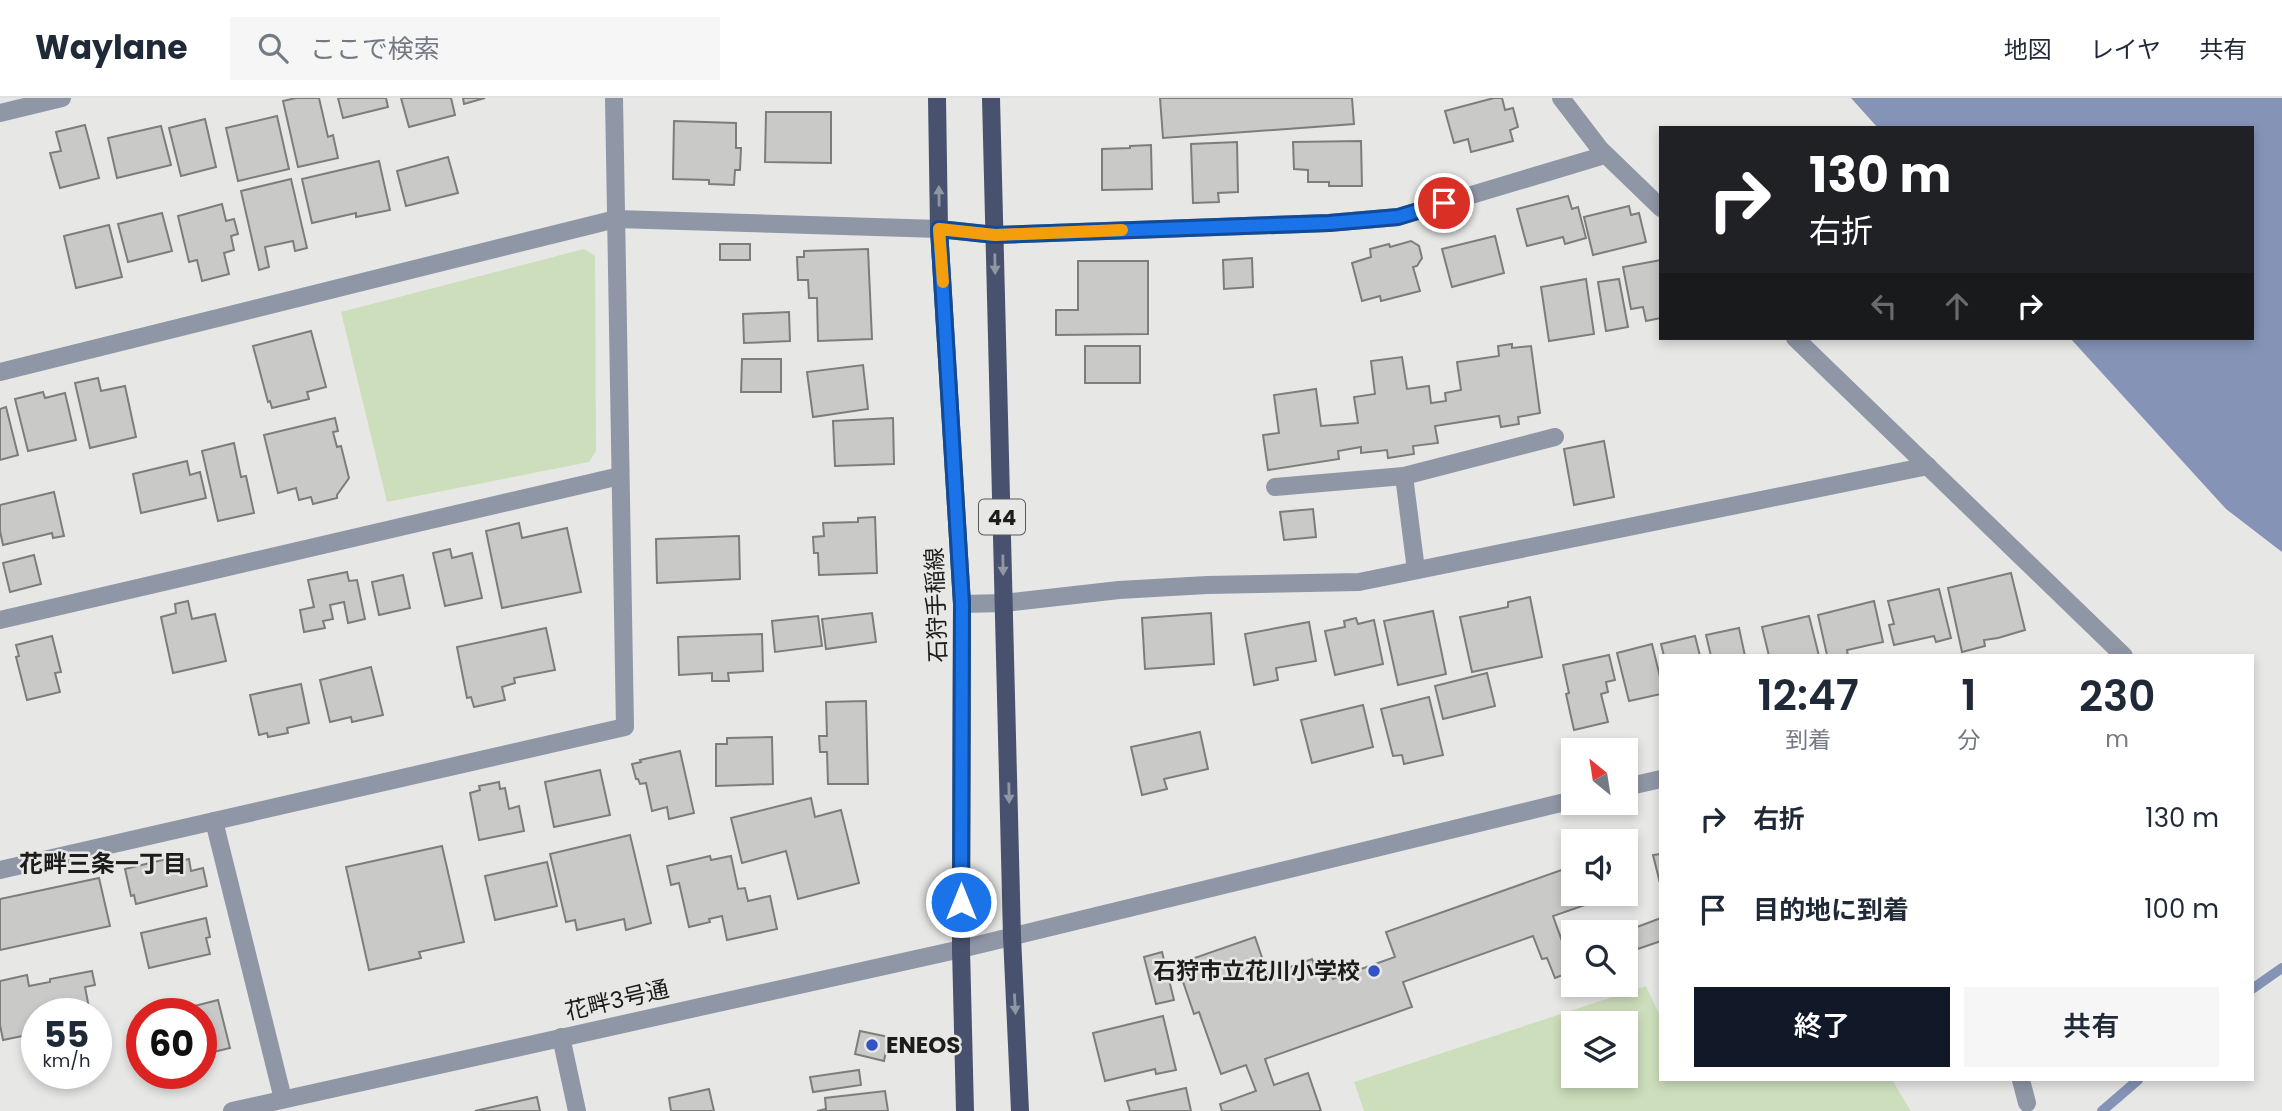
<!DOCTYPE html>
<html lang="ja">
<head>
<meta charset="utf-8">
<style>
  body { margin:0; font-family:Poppins,"Noto Sans JP",sans-serif; background:#f6f6f7; color:#1f2937; height:100vh; display:flex; flex-direction:column; font-size:26px; white-space:nowrap }
  * { box-sizing:border-box; margin:0 }
  p { font-size:23px; color:#747a83 }
  .icon { flex:none; width:38px; height:38px; fill:none; stroke:currentColor; stroke-width:2; stroke-linecap:round; stroke-linejoin:round }
  .map { position:relative; flex:1; overflow:hidden }
  .drawer { position:absolute; left:1659px; top:556px; width:595px; height:427px; display:flex; flex-direction:column; background:#fff; border-radius:0px; box-shadow:0 4px 10px #0003 }
  .drawer>* { flex:none }
  .hud { position:absolute; left:1659px; top:28px; width:595px; height:214px; border-radius:0px; box-shadow:0 4px 10px #0003; background:#202124; color:#fff; overflow:hidden }
  .needle { width:46px; rotate:330deg }
  .controls { position:absolute; left:1561px; top:640px; display:grid; gap:14px }
  .controls a { display:grid; place-items:center; width:77px; height:77px; border-radius:0px; background:#fff; box-shadow:0 4px 10px #0003; font-size:35px }
  .speed { position:absolute; left:21px; top:900px; display:flex; gap:14px; font-size:35px; font-weight:700; text-align:center }
  .speed>* { display:grid; place-content:center; width:91px; height:91px; border-radius:50%; background:#fff; box-shadow:0 4px 10px #0003; line-height:1 }
  .speed small { font-size:18px; font-weight:400 }
  .speed .limit { border:10px solid #d22; background:#fff; color:#111 }
  .pin { position:absolute; display:grid; place-items:center; width:60px; height:60px; color:#fff; margin:-30px; border:4px solid #fff; border-radius:50%; box-shadow:0 2px 7px #0007 }
  .me { position:absolute; width:77px; margin:-38px; rotate:0deg; stroke-linejoin:round; filter:drop-shadow(0 0 5px #0008) }
  .turn { display:flex; align-items:center; gap:24px; height:147px; padding:0 35px; font-size:32px }
  .turn .icon { width:91px; height:91px; stroke-width:2.5 }
  .turn b { display:block; font-size:49px; line-height:60px }
  .lanes { display:flex; align-items:center; height:66px; padding:0 35px; background:#0003; justify-content:center; gap:35px; direction:ltr }
  .lanes .off { opacity:.35 }
  .eta { display:flex; justify-content:space-evenly; align-items:center; height:119px; text-align:center }
  .eta b { font-size:42px; font-weight:600; line-height:49px }
  .button { display:flex; gap:14px; margin-top:auto; padding:14px 35px }
  .button a { flex:1; height:80px; border-radius:0px; background:#111827; color:#fff; font-size:28px; font-weight:600; line-height:80px; text-align:center }
  .button a+a { background:#f6f6f7; color:#1f2937 }
  ul { padding:0; list-style:none }
  li { display:flex; align-items:center; gap:21px; height:91px; padding:0 35px }
  li div { flex:1 }
  li b { display:block; font-size:26px }
  li em { font-style:normal }
  header { display:flex; align-items:center; gap:42px; box-sizing:border-box; height:98px; padding:0 35px; background:#fff; border-bottom:2px solid #e0e1e3 }
  header strong { font-size:33px }
  nav { display:flex; gap:38px; margin-inline-start:auto; font-size:24px }
  .search { width:490px; height:63px; background:#f6f6f7; display:flex; align-items:center; gap:18px; box-sizing:border-box; padding:0 24px; border-radius:0px; color:#747a83; font-size:26px }
  .map>svg:first-child { display:block }
  .green { fill:#cddebc; fill-rule:evenodd }
  .water { fill:#8593b7 }
  .lines { fill:none; stroke-linecap:round; stroke-linejoin:round }
  .stream { stroke:#8593b7; stroke-width:10 }
  .building { fill:#c9cac8; stroke:#7d7e7c; stroke-width:2 }
  .minor { stroke:#8f96a6; stroke-width:18 }
  .major { stroke:#48526e; stroke-width:18 }
  .oneway { fill:#9096a4 }
  .route-casing { stroke:#114b97; stroke-width:18 }
  .route { stroke:#1a73e8; stroke-width:12 }
  .slow { stroke:#f59e0b; stroke-width:12 }
  .poi-dot { fill:#3453c4; stroke:#e7e8e5; stroke-width:2.5 }
  .labels { text-anchor:middle; dominant-baseline:central; stroke-width:5; stroke-linejoin:round; paint-order:stroke }
  .shield { fill:#e7e8e5; stroke:#585958; stroke-width:2 }
  .shield-label { font-size:21px; font-weight:bold; fill:#1b1c1b }
  .street-label { font-size:23px; fill:#1b1c1b; stroke:#e7e8e5 }
  .poi-label { font-size:23px; font-weight:bold; fill:#1b1c1b; stroke:#e7e8e5; text-anchor:end }
  .neighbourhood-label { font-size:24px; font-weight:bold; fill:#1b1c1b; stroke:#e7e8e5 }
</style>
</head>
<body>
<header>
<strong>Waylane</strong>
<div class="search"><svg class="icon" aria-label="search" viewBox="0 0 24 24"><circle cx="10" cy="10" r="6"/><path d="M15 15l6 6"/></svg>ここで検索</div>
<nav><a>地図</a><a>レイヤ</a><a>共有</a></nav>
</header>
<div class="map">
<svg width="2282" height="1013" viewBox="0 0 2282 1013">
  <rect width="100%" height="100%" fill="#e7e8e5"/>
  <g class="green">
    <polygon points="584,151 595,158 596,353 589,364 387,404 341,214"/>
    <path d="M1646,888l15,32v62h231l19,31h-547l-10,-29zM1573,926h53v52h-53z"/>
  </g>
  <polygon class="water" points="1851,0 2282,0 2282,454 2226,411 2070,240 2252,240 2252,30 1878,30"/>
  <g class="lines">
    <g class="stream">
      <polyline points="2252,891 2282,870"/>
      <polyline points="2102,1013 2138,982"/>
    </g>
  </g>
  <g class="building">
    <polygon points="296,0 319,0 328,39 333,37 338,60 298,69 283,3"/>
    <polygon points="338,0 386,0 388,9 343,20"/>
    <polygon points="401,0 451,0 455,17 409,29"/>
    <polygon points="463,0 485,0 464,6"/>
    <polygon points="1160,0 1352,0 1354,26 1163,40"/>
    <polygon points="1494,0 1502,0 1505,12 1513,10 1518,29 1510,32 1513,43 1471,54 1468,41 1454,45 1445,13"/>
    <polygon points="766,14 831,14 831,65 765,64"/>
    <polygon points="277,18 289,71 238,83 226,30"/>
    <polygon points="205,21 216,69 181,78 169,30"/>
    <polygon points="674,23 736,25 736,50 741,50 740,72 735,72 734,87 709,86 709,82 673,81"/>
    <polygon points="85,27 99,80 60,90 50,55 61,53 56,34"/>
    <polygon points="161,28 171,67 117,80 108,40"/>
    <polygon points="1361,43 1362,88 1329,88 1329,84 1308,84 1308,72 1294,71 1293,44"/>
    <polygon points="1237,44 1238,94 1218,95 1219,104 1193,105 1191,46"/>
    <polygon points="1151,47 1152,91 1102,92 1102,51 1130,50 1130,48"/>
    <polygon points="448,59 458,95 406,108 397,73"/>
    <polygon points="379,63 390,112 356,119 356,115 312,125 302,81"/>
    <polygon points="291,81 307,150 295,153 293,143 265,149 269,169 259,172 241,93"/>
    <polygon points="1568,98 1572,111 1578,109 1586,140 1565,146 1563,139 1527,148 1517,111"/>
    <polygon points="222,106 226,123 234,121 238,136 231,138 234,152 224,155 229,176 202,183 197,162 189,164 178,118"/>
    <polygon points="1629,108 1631,117 1639,115 1646,144 1593,157 1584,119"/>
    <polygon points="162,115 172,153 128,164 118,126"/>
    <polygon points="109,127 122,179 76,190 64,138"/>
    <polygon points="1495,138 1504,175 1452,189 1442,151"/>
    <polygon points="1411,143 1419,148 1422,160 1417,168 1413,169 1420,193 1381,203 1380,198 1362,203 1352,165 1371,159 1370,151 1389,146 1390,149"/>
    <rect x="720" y="146" width="30" height="16"/>
    <polygon points="868,151 872,241 818,243 817,200 809,200 808,182 798,182 797,159 804,159 804,153"/>
    <polygon points="1252,160 1253,189 1224,191 1223,162"/>
    <polygon points="1661,162 1661,220 1646,223 1643,209 1631,211 1623,169"/>
    <polygon points="1078,163 1148,163 1148,236 1056,237 1056,212 1078,212"/>
    <polygon points="1586,181 1594,236 1549,243 1541,189"/>
    <polygon points="1619,181 1628,229 1606,233 1598,184"/>
    <polygon points="789,214 790,243 744,245 743,216"/>
    <polygon points="311,233 326,289 307,294 309,301 272,310 270,303 268,304 253,248"/>
    <polygon points="1512,246 1512,250 1531,248 1540,315 1518,319 1519,326 1501,329 1499,318 1435,328 1438,345 1413,348 1414,356 1388,360 1387,352 1361,355 1361,349 1338,353 1339,361 1268,372 1263,337 1279,335 1274,297 1316,291 1321,328 1358,325 1354,299 1375,296 1371,263 1402,259 1407,291 1429,288 1431,305 1446,303 1445,295 1461,292 1457,264 1499,258 1498,248"/>
    <rect x="1085" y="248" width="55" height="37"/>
    <polygon points="742,261 781,261 781,294 741,294"/>
    <polygon points="863,267 868,311 813,319 807,274"/>
    <polygon points="98,280 101,293 125,288 136,339 90,350 75,285"/>
    <polygon points="43,294 45,300 65,295 76,342 28,353 15,301"/>
    <polygon points="6,309 18,357 0,362 0,311"/>
    <polygon points="335,320 338,333 333,334 337,349 341,348 349,380 337,397 337,400 313,406 311,399 299,402 296,390 278,395 264,337"/>
    <polygon points="893,320 894,366 835,368 833,323"/>
    <polygon points="1604,343 1614,399 1574,407 1564,351"/>
    <polygon points="234,345 241,379 246,378 254,415 218,423 202,353"/>
    <polygon points="187,363 190,377 200,374 206,400 141,415 133,376"/>
    <polygon points="54,394 64,438 53,440 52,435 3,447 0,433 0,407"/>
    <polygon points="1313,411 1316,439 1284,442 1280,414"/>
    <polygon points="875,419 877,475 819,477 818,455 814,455 813,439 824,438 823,425 858,424 858,420"/>
    <polygon points="519,425 522,440 567,430 581,494 502,510 486,433"/>
    <polygon points="739,438 740,481 657,485 656,441"/>
    <polygon points="450,451 452,460 472,455 482,500 445,508 433,455"/>
    <polygon points="34,457 41,486 10,494 3,465"/>
    <polygon points="347,474 349,483 357,482 365,521 348,525 344,504 330,507 333,521 323,523 325,530 304,534 300,512 314,509 308,482"/>
    <polygon points="2011,475 2025,532 1998,540 1984,542 1985,548 1962,554 1948,490"/>
    <polygon points="403,477 410,510 379,517 372,484"/>
    <polygon points="1939,491 1951,540 1936,544 1934,538 1894,547 1889,527 1894,526 1888,503"/>
    <polygon points="1530,499 1542,559 1472,574 1460,519 1508,509 1508,504"/>
    <polygon points="188,503 192,521 215,516 226,563 173,575 161,519 176,515 175,506"/>
    <polygon points="1874,503 1883,544 1847,552 1848,558 1827,557 1818,517"/>
    <polygon points="1433,513 1446,576 1398,587 1384,523"/>
    <polygon points="872,515 876,544 826,551 822,521"/>
    <polygon points="1211,515 1214,566 1145,571 1142,520"/>
    <polygon points="818,518 822,548 775,554 772,523"/>
    <polygon points="1809,518 1819,558 1769,558 1762,529"/>
    <polygon points="1356,520 1358,526 1374,522 1383,566 1335,577 1325,533 1345,529 1344,523"/>
    <polygon points="1309,524 1316,563 1276,570 1278,582 1254,587 1245,536"/>
    <polygon points="546,530 555,572 514,580 515,585 502,589 505,602 474,609 471,599 467,600 457,549"/>
    <polygon points="1739,530 1745,558 1711,558 1706,537"/>
    <polygon points="762,536 763,573 728,575 729,583 712,583 712,575 679,577 678,539"/>
    <polygon points="52,538 61,574 55,575 60,594 27,602 16,559 19,558 16,547"/>
    <polygon points="1695,538 1700,558 1664,558 1661,546"/>
    <polygon points="1652,546 1661,583 1661,596 1629,603 1617,555"/>
    <polygon points="1609,557 1615,582 1606,584 1608,594 1601,596 1608,624 1574,632 1566,596 1569,595 1563,567"/>
    <polygon points="371,569 383,617 352,624 351,619 330,624 320,582"/>
    <polygon points="1487,575 1495,608 1443,621 1435,588"/>
    <polygon points="301,586 309,625 287,630 288,635 268,639 267,635 259,637 250,597"/>
    <polygon points="1429,599 1443,657 1404,666 1402,657 1393,658 1381,611"/>
    <polygon points="866,603 868,686 828,686 827,654 820,654 819,638 827,638 826,604"/>
    <polygon points="1363,607 1373,649 1312,665 1301,622"/>
    <polygon points="1200,634 1208,671 1164,681 1167,691 1142,697 1131,649"/>
    <polygon points="772,639 773,686 716,688 716,646 727,646 727,640"/>
    <polygon points="680,653 694,715 669,721 667,709 652,713 646,685 640,686 638,681 636,681 632,666 641,664 640,662"/>
    <polygon points="600,672 610,717 554,729 545,684"/>
    <polygon points="499,684 500,691 505,690 509,711 519,708 524,733 479,742 470,695 480,692 479,688"/>
    <polygon points="811,700 815,719 841,712 859,785 798,801 786,753 742,765 731,720"/>
    <polygon points="630,737 651,825 626,832 624,821 577,832 575,822 566,824 550,756"/>
    <polygon points="442,748 464,844 419,854 421,860 369,872 346,769"/>
    <polygon points="1661,756 1661,789 1653,757"/>
    <polygon points="179,758 180,763 189,761 191,773 203,770 207,788 136,806 134,797 131,798 125,771"/>
    <polygon points="710,758 711,762 731,758 738,791 745,790 748,803 770,798 777,831 727,842 722,818 709,821 710,824 689,829 679,785 671,787 667,768"/>
    <polygon points="547,764 557,808 495,822 485,778"/>
    <polygon points="1573,768 1573,796 1608,796 1608,799 1553,818 1566,854 1573,852 1573,873 1555,880 1547,860 1542,861 1533,838 1403,884 1412,909 1265,961 1274,987 1308,975 1321,1013 1222,1013 1220,1006 1256,993 1246,967 1221,976 1199,914 1194,916 1177,866 1255,839 1268,877 1312,861 1315,869 1326,864 1333,881 1395,859 1386,834"/>
    <polygon points="99,780 110,828 0,852 0,801"/>
    <polygon points="206,820 210,839 206,840 210,856 149,870 141,835"/>
    <polygon points="1661,820 1661,843 1626,855 1626,835 1621,835"/>
    <polygon points="1162,854 1174,902 1156,906 1144,859"/>
    <polygon points="92,873 95,887 85,889 90,915 37,915 37,935 3,942 0,927 0,883 27,877 29,888 50,884 50,881"/>
    <polygon points="218,902 230,950 201,957 201,915 167,915"/>
    <polygon points="1163,918 1176,972 1156,976 1155,971 1105,983 1093,935"/>
    <polygon points="860,933 889,939 884,963 855,956"/>
    <polygon points="859,972 861,987 813,994 810,979"/>
    <polygon points="1186,990 1191,1013 1130,1013 1127,1003"/>
    <polygon points="709,991 714,1013 671,1013 669,1000"/>
    <polygon points="885,993 888,1013 817,1013 826,1011 825,1000"/>
    <polygon points="537,999 540,1013 475,1013"/>
  </g>
  <g class="lines">
    <g class="minor">
      <polyline points="1561,0 1600,51 1661,110"/>
      <polyline points="0,15 62,0"/>
      <polyline points="1795,240 2124,558"/>
      <polyline points="0,274 616,121 939,131 995,137 1329,125 1398,119 1605,57"/>
      <polyline points="1404,378 1416,472"/>
      <polyline points="1275,389 1404,378 1555,339"/>
      <polyline points="962,506 1004,505 1119,492 1207,487 1359,484 1928,368"/>
      <polyline points="0,522 620,378"/>
      <polyline points="1626,689 1661,681"/>
      <polyline points="214,723 283,1001"/>
      <polyline points="0,772 625,629 614,0"/>
      <polyline points="561,939 577,1013"/>
      <polyline points="2021,982 2027,1005"/>
      <polyline points="232,1013 961,851 1573,702"/>
    </g>
    <g class="major">
      <polyline points="937,0 939,131 962,506 961,851 965,1013"/>
      <polyline points="991,0 1012,838 1020,1013"/>
    </g>
  </g>
  <defs><path id="oneway-solid" d="M-6-.8H1V-3.2L6.5 0L1 3.2V.8H-6Z" transform="scale(1.75)"/></defs>
  <g class="oneway">
    <use href="#oneway-solid" transform="translate(939 98) rotate(-91)"/>
    <use href="#oneway-solid" transform="translate(995 166) rotate(89)"/>
    <use href="#oneway-solid" transform="translate(1003 467) rotate(89)"/>
    <use href="#oneway-solid" transform="translate(1009 695) rotate(89)"/>
    <use href="#oneway-solid" transform="translate(1015 906) rotate(87)"/>
  </g>
  <g class="lines">
    <defs>
      <polyline id="route" points="961,804 962,506 939,131 995,137 1329,125 1398,119 1444,105"/>
    </defs>
    <use href="#route" class="route-casing"/>
    <use href="#route" class="route"/>
    <polyline class="slow" points="943,184 939,131 995,137 1122,132"/>
  </g>
  <g class="poi-dot">
    <circle cx="1374" cy="873" r="7"/>
    <circle cx="872" cy="947" r="7"/>
  </g>
  <g class="labels">
    <rect class="shield" x="979" y="401.5" width="46" height="35" rx="5"/>
    <g class="shield-label">
      <text x="1002" y="419">44</text>
    </g>
    <g class="street-label">
      <text transform="translate(936 507) rotate(-92)">石狩手稲線</text>
      <text transform="translate(617 902) rotate(-13)">花畔3号通</text>
    </g>
    <g class="poi-label">
      <text x="1360" y="873">石狩市立花川小学校</text>
      <text x="886" y="947" text-anchor="start">ENEOS</text>
    </g>
    <g class="neighbourhood-label">
      <text x="103" y="765">花畔三条一丁目</text>
    </g>
  </g>
</svg>
<div class="controls">
<a><svg class="needle" viewBox="-14 -14 28 28"><path d="M0-13l5 13h-10z" fill="#e53935"/><path d="M0 13l5-13h-10z" fill="#747a83"/></svg></a>
<a><svg class="icon" aria-label="sound" viewBox="0 0 24 24"><path d="M4 9h4l5-4v14l-5-4H4zM17 9q2 3 0 6"/></svg></a>
<a><svg class="icon" aria-label="search" viewBox="0 0 24 24"><circle cx="10" cy="10" r="6"/><path d="M15 15l6 6"/></svg></a>
<a><svg class="icon" aria-label="layers" viewBox="0 0 24 24"><path d="M12 4l9 5-9 5-9-5zM3 14l9 5 9-5"/></svg></a>
</div>
<div class="speed"><div>55<small>km/h</small></div><div class="limit">60</div></div>
<div class="pin" style="left:1444px;top:105px;background:#d93025"><svg class="icon" aria-label="arrive" viewBox="0 0 24 24"><path d="M6 21V4h12l-3 4 3 4H6"/></svg></div>
<svg class="me" style="left:961px;top:804px" viewBox="-20 -20 40 40"><circle r="17" fill="#1a73e8" stroke="#fff" stroke-width="3"/><path d="M0-11L8 9 0 5-8 9z" fill="#fff"/></svg>
<div class="hud">
<div class="turn"><svg class="icon" aria-label="right" viewBox="0 0 24 24"><path d="M7 20v-9h11M14 6l5 5-5 5"/></svg><div><b>130 m</b>右折</div></div>
<div class="lanes"><svg class="icon off" aria-label="left" viewBox="0 0 24 24"><path d="M17 20v-9H6M10 6l-5 5 5 5"/></svg><svg class="icon off" aria-label="ahead" viewBox="0 0 24 24"><path d="M12 20V5M6 11l6-6 6 6"/></svg><svg class="icon" aria-label="right" viewBox="0 0 24 24"><path d="M7 20v-9h11M14 6l5 5-5 5"/></svg></div>
</div>
<section class="drawer">
<div class="eta">
<div><b>12:47</b><p>到着</p></div>
<div><b>1</b><p>分</p></div>
<div><b>230</b><p>m</p></div>
</div>
<ul>
<li><svg class="icon" aria-label="right" viewBox="0 0 24 24"><path d="M7 20v-9h11M14 6l5 5-5 5"/></svg><div><b>右折</b></div><em>130 m</em></li>
<li><svg class="icon" aria-label="arrive" viewBox="0 0 24 24"><path d="M6 21V4h12l-3 4 3 4H6"/></svg><div><b>目的地に到着</b></div><em>100 m</em></li>
</ul>
<div class="button"><a>終了</a><a>共有</a></div>
</section>
</div>
</body>
</html>
